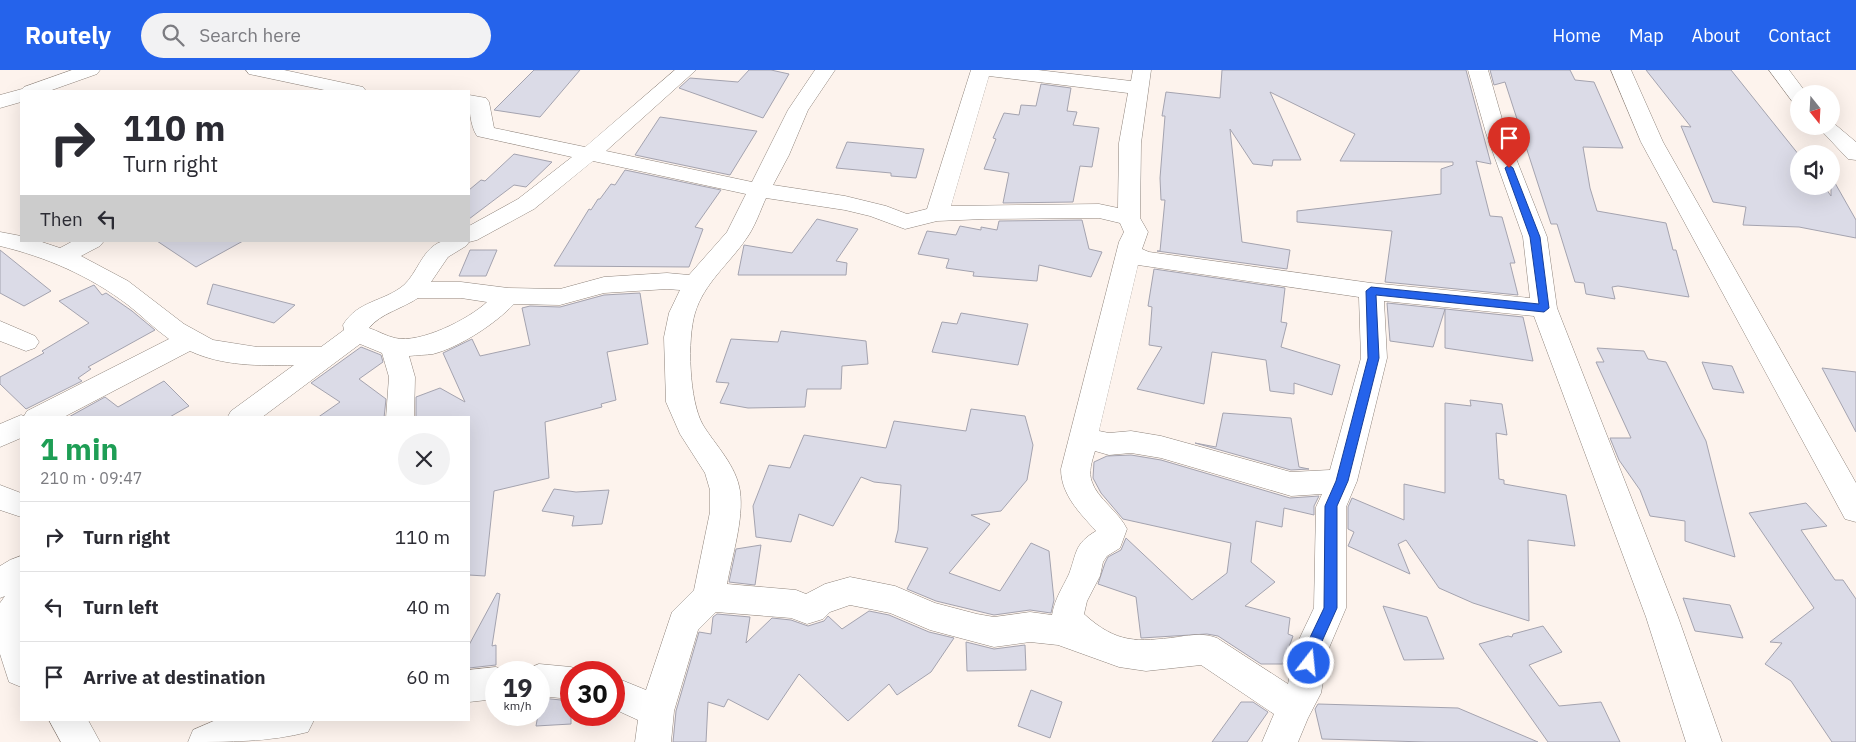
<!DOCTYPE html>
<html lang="en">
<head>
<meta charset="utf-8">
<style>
  body { margin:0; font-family:"IBM Plex Sans",sans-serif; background:#f2f2f3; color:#2b2b33; height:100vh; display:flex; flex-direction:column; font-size:19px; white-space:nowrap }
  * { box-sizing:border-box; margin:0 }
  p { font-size:16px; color:#7c7c81 }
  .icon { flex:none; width:28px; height:28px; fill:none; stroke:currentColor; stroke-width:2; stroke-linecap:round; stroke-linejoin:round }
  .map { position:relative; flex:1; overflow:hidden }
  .panel { position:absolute; left:20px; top:346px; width:450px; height:305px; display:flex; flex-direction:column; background:#fff; border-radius:0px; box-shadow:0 5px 20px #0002 }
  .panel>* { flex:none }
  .top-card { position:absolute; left:20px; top:20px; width:450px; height:152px; border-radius:0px; box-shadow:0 5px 20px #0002; background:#fff; color:#2b2b33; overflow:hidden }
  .needle { width:32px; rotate:162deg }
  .fabs { position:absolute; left:1790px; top:15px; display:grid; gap:10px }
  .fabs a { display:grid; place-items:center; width:50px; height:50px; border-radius:50%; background:#fff; box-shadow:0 5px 20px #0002; font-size:25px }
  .speed { position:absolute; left:485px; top:591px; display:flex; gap:10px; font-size:25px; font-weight:700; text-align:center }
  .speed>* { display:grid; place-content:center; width:65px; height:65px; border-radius:50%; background:#fff; box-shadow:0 5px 20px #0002; line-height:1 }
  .speed small { font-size:12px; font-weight:400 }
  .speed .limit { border:8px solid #d22; background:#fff; color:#111 }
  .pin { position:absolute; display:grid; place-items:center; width:42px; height:42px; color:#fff; margin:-51px -21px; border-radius:50% 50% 50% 0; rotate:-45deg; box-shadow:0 0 5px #0007 }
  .pin .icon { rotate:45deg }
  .me { position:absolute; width:55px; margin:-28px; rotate:16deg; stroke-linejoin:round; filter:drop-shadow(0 0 4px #0008) }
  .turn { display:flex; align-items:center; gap:18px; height:105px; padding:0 20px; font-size:22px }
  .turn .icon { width:65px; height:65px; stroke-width:2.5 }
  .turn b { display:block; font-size:35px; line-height:42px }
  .then { display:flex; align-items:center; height:48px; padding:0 20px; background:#0003; gap:10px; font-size:19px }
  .round { display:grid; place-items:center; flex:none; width:52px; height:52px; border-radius:26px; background:#f2f2f3 }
  .headline { display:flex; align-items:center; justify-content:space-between; height:85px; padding:0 20px }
  h1 { font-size:30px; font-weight:700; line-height:38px; color:#1e9e55 }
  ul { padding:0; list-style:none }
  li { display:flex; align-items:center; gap:15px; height:70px; padding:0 20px; border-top:1px solid #e1e1e2 }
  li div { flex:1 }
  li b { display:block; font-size:19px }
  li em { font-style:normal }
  header { display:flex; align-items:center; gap:30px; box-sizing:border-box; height:70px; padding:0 25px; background:#2563eb; color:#fff }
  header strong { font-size:24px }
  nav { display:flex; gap:28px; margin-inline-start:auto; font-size:18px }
  .search { width:350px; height:45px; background:#f2f2f3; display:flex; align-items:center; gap:12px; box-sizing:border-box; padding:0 18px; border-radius:28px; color:#7c7c81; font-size:19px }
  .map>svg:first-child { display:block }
  .building { fill:#dbdbe7; stroke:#a4a3af }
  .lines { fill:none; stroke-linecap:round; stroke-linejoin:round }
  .street-casing { stroke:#8f847c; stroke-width:1 }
  .street { fill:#fff; fill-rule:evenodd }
  .route { fill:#2563eb; stroke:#184099 }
</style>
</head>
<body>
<header>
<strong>Routely</strong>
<div class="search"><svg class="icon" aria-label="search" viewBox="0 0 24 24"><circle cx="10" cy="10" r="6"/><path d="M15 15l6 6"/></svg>Search here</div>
<nav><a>Home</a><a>Map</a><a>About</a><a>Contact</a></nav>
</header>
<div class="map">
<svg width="1856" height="672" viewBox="0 0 1856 672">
  <rect width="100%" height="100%" fill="#fdf3ed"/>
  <g class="building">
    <polygon points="534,0 580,0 540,47 494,40"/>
    <polygon points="749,0 771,0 789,4 763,48 679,18 690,8 738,12"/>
    <polygon points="1222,0 1466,0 1491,94 1476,91 1490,146 1502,147 1515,193 1510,193 1518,225 1385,212 1392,161 1297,152 1297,141 1441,124 1441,99 1453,95 1453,92 1340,91 1355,64 1270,22 1301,90 1273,90 1272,96 1253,94 1230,59 1242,172 1290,180 1287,199 1157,181 1160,181 1165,130 1161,130 1160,108 1165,46 1162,46 1166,22 1220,28"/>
    <polygon points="1490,0 1570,0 1575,10 1594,12 1623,78 1583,77 1590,118 1597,141 1666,153 1673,180 1676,180 1689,227 1618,216 1612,217 1615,229 1586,224 1584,213 1575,212 1557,154 1551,154 1505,12 1494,15"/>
    <polygon points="1646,0 1731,0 1799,85 1799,116 1824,116 1831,126 1831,106 1856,150 1856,168 1799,157 1743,155 1746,137 1713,132 1681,56 1691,57"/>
    <polygon points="1041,14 1071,18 1067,41 1077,42 1073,55 1099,58 1092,97 1080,96 1073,132 1003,133 1009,103 984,99 996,69 993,68 1004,43 1019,45 1021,35 1036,36"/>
    <polygon points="660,47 756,61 757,61 730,105 635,85"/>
    <polygon points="847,72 924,79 916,108 891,106 891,103 836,98"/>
    <polygon points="514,84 552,92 526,117 514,115 469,149 469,120 481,110 485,111"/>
    <polygon points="625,100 721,120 695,157 703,159 689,197 554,196 589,139 591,140 598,129 600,129 611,114 615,115"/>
    <polygon points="817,149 858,159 836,191 847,193 846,205 738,205 744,175 792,183"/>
    <polygon points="1082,150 1089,179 1102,182 1091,207 1039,195 1037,211 973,206 974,202 946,198 949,189 918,184 927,161 956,165 960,156 981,160 981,157 997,160 999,151"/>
    <polygon points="157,171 243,171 196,197"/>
    <polygon points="0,180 51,221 24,236 0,223"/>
    <polygon points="470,180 497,180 486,206 459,206"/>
    <polygon points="1154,199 1285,218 1281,252 1287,253 1281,277 1340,295 1332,325 1294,313 1294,324 1270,321 1266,290 1212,282 1204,334 1137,319 1162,277 1149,275 1152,237 1148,236"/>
    <polygon points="213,214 295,235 274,253 207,234"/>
    <polygon points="94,215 102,225 106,223 132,241 155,260 88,297 91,299 78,308 82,311 26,339 0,314 0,307 44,283 42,281 89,253 59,231"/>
    <polygon points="640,223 648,274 607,282 616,330 601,334 602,337 545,352 549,408 494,421 485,506 469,505 469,348 416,348 416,327 440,318 465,332 443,283 472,269 480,286 530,275 522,238 530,236 560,237 604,225"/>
    <polygon points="1387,233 1523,247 1533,291 1445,278 1445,239 1433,277 1390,271"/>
    <polygon points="961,243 1028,254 1018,295 932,282 942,252 957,254"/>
    <polygon points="781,261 866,271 868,294 842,296 841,319 807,319 805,337 748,338 720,333 729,313 716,312 731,269 778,272"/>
    <polygon points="361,277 381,285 383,292 359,309 386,329 384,348 317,348 340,332 311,313"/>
    <polygon points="1597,278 1644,281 1648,289 1666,292 1706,371 1735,487 1685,471 1685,451 1650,446 1640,420 1619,390 1610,368 1631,368 1596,292 1604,292"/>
    <polygon points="1702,292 1732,296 1744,323 1713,319"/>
    <polygon points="1822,298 1856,302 1856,362"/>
    <polygon points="164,311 189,336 168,348 67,348 105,327 118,337"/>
    <polygon points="1470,330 1502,334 1507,365 1496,363 1499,409 1504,410 1504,414 1566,425 1575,476 1528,470 1529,551 1473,533 1439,518 1406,470 1398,474 1410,504 1348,476 1354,462 1348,459 1348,437 1352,428 1404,450 1404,414 1445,423 1445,333 1471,336"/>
    <polygon points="971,339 1025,346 1033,375 1027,410 1001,441 971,445 990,454 949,503 1000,521 1031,473 1049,481 1054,530 1051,543 1030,540 994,545 936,531 907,519 928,478 895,472 898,460 901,415 874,412 861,407 833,456 799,444 791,472 756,467 753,436 769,395 790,398 804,365 886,378 894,351 966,361"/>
    <polygon points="1223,343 1291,348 1299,397 1309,399 1291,400 1195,373 1216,377"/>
    <polygon points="1131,385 1161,390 1290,428 1319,426 1314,436 1314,445 1284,438 1282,457 1256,451 1251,492 1275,512 1245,536 1290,548 1288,564 1293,566 1283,594 1261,594 1218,566 1207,564 1141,568 1136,527 1098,514 1105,493 1108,487 1121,480 1126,468 1192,530 1227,503 1231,473 1123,449 1101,423 1093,408 1094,392 1107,386"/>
    <polygon points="554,419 576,422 609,420 602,454 572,456 574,446 542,441"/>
    <polygon points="1806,433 1827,456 1801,460 1835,510 1843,510 1856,529 1856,672 1832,672 1791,611 1765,594 1782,573 1770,572 1814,538 1749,443"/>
    <polygon points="761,475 755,515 729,512 736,479"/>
    <polygon points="497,523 500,524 492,576 496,575 496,595 469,598 469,575"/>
    <polygon points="1683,528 1730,535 1743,568 1695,561"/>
    <polygon points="1383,536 1427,547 1444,589 1404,590"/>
    <polygon points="869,541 889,545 929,562 954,568 931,602 897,625 889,614 848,651 799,604 768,650 728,629 724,637 708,632 706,672 673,672 676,641 699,562 711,564 713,547 717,544 750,547 746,573 772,548 791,550 808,556 824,551 828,546 842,559"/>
    <polygon points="1543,556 1562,582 1529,595 1559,636 1601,632 1620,672 1548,672 1479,574 1508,566 1512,567 1513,564"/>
    <polygon points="966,572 994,579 1025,575 1026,600 967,601"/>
    <polygon points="1031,620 1062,632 1050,668 1018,656"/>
    <polygon points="541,628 571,631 571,654 536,656"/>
    <polygon points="1241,632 1253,632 1268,642 1247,672 1212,672"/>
    <polygon points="1318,634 1458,638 1538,672 1426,672 1322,669 1315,639"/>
  </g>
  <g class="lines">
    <defs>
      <g id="street">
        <polygon points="72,0 100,0 97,4 49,21 21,21 21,32 0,38 0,25 22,19 24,17"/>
        <polygon points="246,0 284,0 363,17 366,21 329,21 249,4"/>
        <path d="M675,0h21l-90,81 146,31 36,-72 27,-40h20l-27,40 -19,45 -16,30 72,11 41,10 21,8 20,-5 44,-139h67l93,11 2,-11h18l-10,73 -1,75 8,14 -6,17 7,3 222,31 159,15 -7,-61 -37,-104 -18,-63h20l18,63 41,104 10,71 121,309 44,125h-36l-40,-125 -112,-301 -150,-15 3,57 -30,123 -11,26v101l-17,40 -8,45 -13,25 -10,24h-36l12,-28 -73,-49 -55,6 -27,-4 -61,-22 -28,-3 -36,5 -64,-17 -40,-17 -40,-8 -20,7 -7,7 -16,5 -16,-6 -75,-6 -18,18 -24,81 -3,31h-36l3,-22 -24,-11v-32l32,13 26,-78 22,-22 16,-78v-22l-5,-17 -25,-39 -14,-32 -2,-65 5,-24 11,-23 -13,-1 -63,4 -44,12 -46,-1c-19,20 -54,43 -81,50 -7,1 -16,1 -24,2l6,21 -1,41h-28l3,-41 -7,-24 -22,-9 -99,74h-34l4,-7 63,-46c-34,1 -72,1 -104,-14l-128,67h-41v20l-21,9v-23l21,-9 3,1 3,-5 142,-72c-14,-10 -27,-23 -41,-34 -38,-29 -82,-48 -128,-59v-14l21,4v5h18l21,7 13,-7h31l-4,5 -19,10 47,25 56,43 29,16 44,7h64l23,-17 -1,-5c15,-25 41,-23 61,-40 13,-12 18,-34 34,-42 8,-4 22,-2 31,-2v-15l49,-27 54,-42 -95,-21c-7,-10 -8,-29 -8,-41l17,3 3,4 5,26 91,19zM989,6l139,17 -9,50 -1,65 -19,-4 -148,2zM593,91l153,33 -19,38 -38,43 -22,-2 -63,4 -44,12 -52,-1 -47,-6h-30l17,-25 18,-11 3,-4 8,-2 57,-31zM766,128l79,12 25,6 35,13 32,-8 47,-2 115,-1 21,5 4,9 -5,10 -58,227c0,26 19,44 35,62 -22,13 -19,22 -27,43 -7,15 -14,24 -17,41l-22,-3 -36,5 -17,-3 -42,-11 -40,-17 -45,-9 -25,7 -19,10 -10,-4 -69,-6c5,-28 17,-65 13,-93 -4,-26 -24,-45 -37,-66 -14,-24 -16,-86 -8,-112 9,-30 34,-49 51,-74 9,-12 14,-28 20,-41zM1138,195l221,32 2,61 -31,112 -39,2 -130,-36 -30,-5 -22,2 -10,-2zM418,228h43l26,4c-18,17 -67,42 -92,36 -9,-2 -17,-7 -26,-10 12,-15 33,-19 49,-30zM1095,381l14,4 22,-2 30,5 130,38 31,-2 -6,13 -2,101 -19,40 -7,36 -71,-46c-14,-5 -24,-3 -39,-1 -41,5 -61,7 -94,-23l3,-13 13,-25 3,-14 4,-6 13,-8 7,-19c-8,-17 -30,-31 -35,-47 -4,-10 0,-21 3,-31z"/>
        <polygon points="1611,0 1631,0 1663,72 1856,413 1856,452 1845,449 1641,72"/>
        <polygon points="1769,0 1789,0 1807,24 1799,24 1799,33 1792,31"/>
        <polygon points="1831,51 1856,72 1856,90 1848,89 1817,56 1831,56"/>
        <polygon points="0,251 35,266 39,272 35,278 26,281 0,271"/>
        <polygon points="0,415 21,423 21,447 0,440"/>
        <polygon points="21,486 21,617 9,612 0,584 0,533 5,526 0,528 0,496 10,490"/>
        <polygon points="539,594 571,597 583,602 571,602 571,629 539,626 539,602 525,602 527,599"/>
        <polygon points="496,597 508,602 496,602 496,629 469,632 469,600"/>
        <polygon points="49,650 88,650 100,672 61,672"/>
        <path d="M216,650h98l-6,12c-38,10 -80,10 -120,10l5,-12z"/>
      </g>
    </defs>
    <use href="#street" class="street-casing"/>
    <use href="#street" class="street"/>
  </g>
  <polygon class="route" points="1509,95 1513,98 1540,167 1549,238 1544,242 1376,225 1379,288 1348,411 1337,436 1337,538 1319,578 1314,597 1309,599 1304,597 1302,593 1305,578 1324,538 1325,436 1336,411 1368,288 1366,221 1371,217 1539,234 1530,167 1505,98"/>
</svg>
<div class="fabs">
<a><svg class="needle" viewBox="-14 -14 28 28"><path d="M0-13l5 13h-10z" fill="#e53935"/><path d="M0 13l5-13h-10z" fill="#7c7c81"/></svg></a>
<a><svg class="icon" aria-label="sound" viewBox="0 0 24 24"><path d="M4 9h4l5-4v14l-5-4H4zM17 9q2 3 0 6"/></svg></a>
</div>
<div class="speed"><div>19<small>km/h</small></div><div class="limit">30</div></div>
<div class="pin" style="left:1509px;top:98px;background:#d93025"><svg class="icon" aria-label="arrive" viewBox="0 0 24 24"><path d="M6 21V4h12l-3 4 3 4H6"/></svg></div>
<svg class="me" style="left:1309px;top:593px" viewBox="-20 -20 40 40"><circle r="17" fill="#2563eb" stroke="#fff" stroke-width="3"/><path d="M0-11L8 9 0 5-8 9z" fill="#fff"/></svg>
<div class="top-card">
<div class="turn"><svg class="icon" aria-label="right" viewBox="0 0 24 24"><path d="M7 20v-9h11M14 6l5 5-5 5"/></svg><div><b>110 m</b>Turn right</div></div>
<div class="then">Then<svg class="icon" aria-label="left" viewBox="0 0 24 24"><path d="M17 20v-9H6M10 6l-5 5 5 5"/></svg></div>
</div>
<section class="panel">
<div class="headline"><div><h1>1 min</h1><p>210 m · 09:47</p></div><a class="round"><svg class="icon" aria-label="close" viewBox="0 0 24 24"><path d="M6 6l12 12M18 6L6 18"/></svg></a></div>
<ul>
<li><svg class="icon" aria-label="right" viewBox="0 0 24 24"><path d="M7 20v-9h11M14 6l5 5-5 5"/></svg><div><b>Turn right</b></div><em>110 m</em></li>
<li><svg class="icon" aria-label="left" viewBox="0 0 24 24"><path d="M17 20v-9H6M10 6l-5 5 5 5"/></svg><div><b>Turn left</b></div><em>40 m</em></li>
<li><svg class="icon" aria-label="arrive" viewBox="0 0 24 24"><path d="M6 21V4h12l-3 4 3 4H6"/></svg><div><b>Arrive at destination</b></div><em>60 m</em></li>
</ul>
</section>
</div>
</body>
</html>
